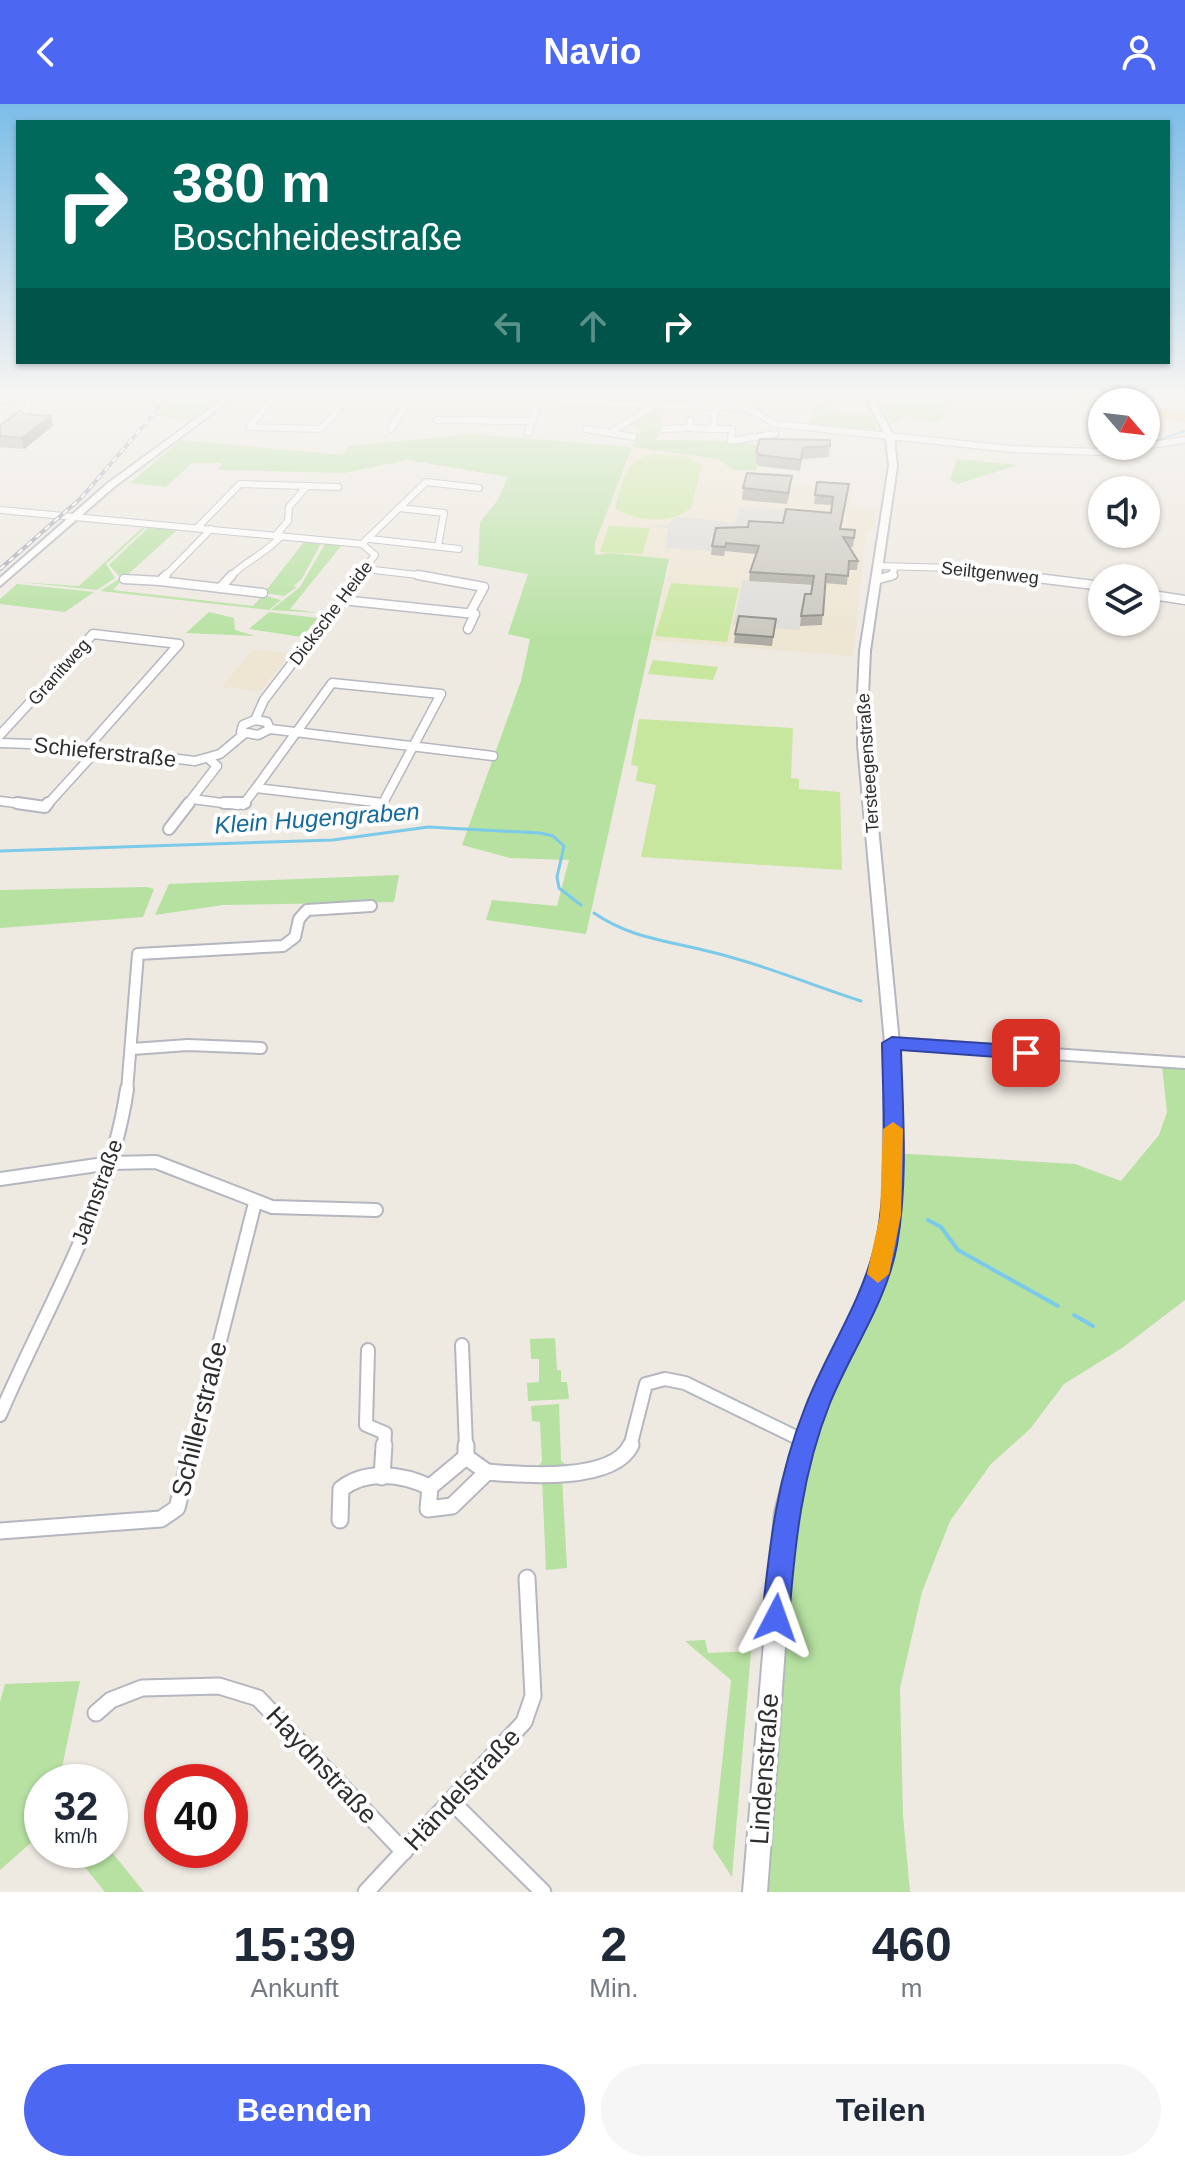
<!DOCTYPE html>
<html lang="de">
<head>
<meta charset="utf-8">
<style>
  body { margin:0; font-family:Helvetica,sans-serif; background:#f6f6f7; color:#1f2937; height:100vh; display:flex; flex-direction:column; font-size:30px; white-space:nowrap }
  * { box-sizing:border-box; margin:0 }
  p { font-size:26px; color:#747a83 }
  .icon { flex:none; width:44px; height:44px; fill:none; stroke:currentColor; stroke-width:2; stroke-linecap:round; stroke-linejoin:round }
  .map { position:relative; height:1788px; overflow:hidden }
  .details { display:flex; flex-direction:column; background:#fff; flex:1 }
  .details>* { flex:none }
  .top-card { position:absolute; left:16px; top:16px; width:1154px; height:244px; border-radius:0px; box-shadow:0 2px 6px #0004; background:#00695c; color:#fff; overflow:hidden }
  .needle { width:52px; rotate:118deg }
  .tools { position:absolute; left:1088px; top:284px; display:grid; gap:16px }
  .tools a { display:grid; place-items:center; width:72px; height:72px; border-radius:50%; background:#fff; box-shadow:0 2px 6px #0004; font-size:40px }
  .speed { position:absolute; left:24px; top:1660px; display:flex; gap:16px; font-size:40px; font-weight:700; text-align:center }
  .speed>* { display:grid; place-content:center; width:104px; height:104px; border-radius:50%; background:#fff; box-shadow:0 2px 6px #0004; line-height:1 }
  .speed small { font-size:20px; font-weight:400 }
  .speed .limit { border:12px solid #d22; background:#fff; color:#111 }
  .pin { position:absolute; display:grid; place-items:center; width:68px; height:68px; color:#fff; margin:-34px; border-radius:16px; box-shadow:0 4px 12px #0006 }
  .me { position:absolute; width:88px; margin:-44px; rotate:4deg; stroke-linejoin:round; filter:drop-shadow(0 0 6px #0008) }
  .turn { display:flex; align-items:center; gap:28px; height:168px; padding:0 24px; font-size:36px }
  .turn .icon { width:104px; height:104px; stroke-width:2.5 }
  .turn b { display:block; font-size:56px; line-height:68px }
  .lanes { display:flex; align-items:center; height:76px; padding:0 24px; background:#0003; justify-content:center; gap:40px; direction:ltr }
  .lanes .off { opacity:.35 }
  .eta { display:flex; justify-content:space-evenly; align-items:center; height:136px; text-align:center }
  .eta b { font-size:48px; font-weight:700; line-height:56px }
  .action { display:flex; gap:16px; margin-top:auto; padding:16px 24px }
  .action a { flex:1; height:92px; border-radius:48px; background:#4c67f1; color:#fff; font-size:32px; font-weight:700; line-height:92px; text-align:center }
  .action a+a { background:#f6f6f7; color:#1f2937 }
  header { display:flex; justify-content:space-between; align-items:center; height:104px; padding:0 24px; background:#4c67f1; color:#fff; font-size:36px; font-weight:700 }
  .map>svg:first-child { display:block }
  .education { fill:#eee5d2 }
  .green { fill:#b6e1a1 }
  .pitch { fill:#c7e79e }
  .plaza { fill:#dedcd8 }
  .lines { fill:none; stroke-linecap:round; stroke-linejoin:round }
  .stream-far2 { stroke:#7bcae9; stroke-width:2 }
  .stream-far1 { stroke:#7bcae9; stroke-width:3 }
  .stream { stroke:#7bcae9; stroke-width:4 }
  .street-far4-casing { stroke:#b4b7c0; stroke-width:8 }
  .street-far3-casing { stroke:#b4b7c0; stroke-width:11 }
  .street-far2-casing { stroke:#b4b7c0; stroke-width:14 }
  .street-far1-casing { stroke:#b4b7c0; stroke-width:16 }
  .street-casing { stroke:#b4b7c0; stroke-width:19 }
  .secondary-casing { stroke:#b4b7c0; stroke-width:4 }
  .primary-casing { stroke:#c9c9c9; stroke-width:4 }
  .street-far4 { stroke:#fff; stroke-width:6 }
  .street-far3 { stroke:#fff; stroke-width:8 }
  .street-far2 { stroke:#fff; stroke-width:10 }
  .street-far1 { stroke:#fff; stroke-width:12 }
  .street { stroke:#fff; stroke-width:15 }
  .secondary { fill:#fff; fill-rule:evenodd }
  .primary { fill:#eace6a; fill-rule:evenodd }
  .rail-casing { stroke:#a4a6b6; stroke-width:4 }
  .rail { stroke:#fff; stroke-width:2; stroke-dasharray:6; stroke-linecap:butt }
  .wall { fill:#aeaba4 }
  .shaded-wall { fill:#8d8b86 }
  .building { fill:#cac7bf; stroke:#8d8b86; stroke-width:2 }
  .route { fill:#4c67f1; stroke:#31439d; stroke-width:2 }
  .slow { fill:#f59e0b }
  .labels { text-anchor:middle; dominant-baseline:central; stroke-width:8; stroke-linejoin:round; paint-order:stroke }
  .far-street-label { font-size:18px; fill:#2e2e2e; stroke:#fff }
  .street-label { font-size:22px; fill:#2e2e2e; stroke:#fff }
  .water-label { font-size:24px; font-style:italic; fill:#156a9a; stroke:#fff }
  .near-street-label { font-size:26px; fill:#2e2e2e; stroke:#fff }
</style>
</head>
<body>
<header><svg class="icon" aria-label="back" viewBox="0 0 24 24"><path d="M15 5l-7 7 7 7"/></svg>Navio<svg class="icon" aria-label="person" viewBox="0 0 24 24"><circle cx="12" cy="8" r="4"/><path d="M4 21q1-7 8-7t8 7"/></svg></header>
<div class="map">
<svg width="1185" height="1788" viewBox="0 0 1185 1788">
  <rect width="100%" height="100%" fill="#eee9e1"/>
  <g class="education">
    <polygon points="632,343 719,355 734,366 751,368 750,377 853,385 850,403 876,405 873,424 866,429 853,552 652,536 671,457 595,452 595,440"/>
    <polygon points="253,545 290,550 260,587 222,583"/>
  </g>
  <g class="green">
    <polygon points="176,290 221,293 191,317 157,312"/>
    <polygon points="820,290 831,290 824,307 873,312 878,329 808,323"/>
    <polygon points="876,290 942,290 961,295 941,307 948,310 933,319 904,312 892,320"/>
    <polygon points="652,305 664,307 657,336 734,337 758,341 757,366 734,366 718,355 632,343 595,439 595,451 610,449 669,455 586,830 486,816 492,796 557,802 569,756 510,754 462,741 521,577 530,535 508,530 528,470 478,461 480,418 497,397 508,373 408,356 344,369 218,366 222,359 192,359 166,383 130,379 181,336 342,351 349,342 472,330 632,343 635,330 642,325 628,321"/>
    <polygon points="957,355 1018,361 958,380 950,376"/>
    <polygon points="142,424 145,424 106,460 115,474 97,486 19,478 79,482"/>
    <polygon points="148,424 177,426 125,473 119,472 109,461"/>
    <polygon points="304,438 321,440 301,476 293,482 297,483 284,492 264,489"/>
    <polygon points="325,440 341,442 290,505 321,509 271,506 300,483"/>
    <polygon points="119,475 122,476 113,486 253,502 263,491 281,496 269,506 100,487"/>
    <polygon points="17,480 94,488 65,508 0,500 0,495"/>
    <polygon points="209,508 234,514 235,526 255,532 186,529"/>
    <polygon points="269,508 318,514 302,533 249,525"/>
    <polygon points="399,771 394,798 223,801 155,811 169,780"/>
    <polygon points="147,783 154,785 143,813 0,824 0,786"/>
    <polygon points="1162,962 1185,962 1185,1196 1122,1244 1064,1280 1030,1325 991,1360 950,1417 922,1488 900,1584 903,1712 910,1788 758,1788 796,1362 877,1175 893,1049 1075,1060 1121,1077 1159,1031 1167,1008"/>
    <polygon points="555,1234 557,1266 561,1266 561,1278 567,1278 569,1295 528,1297 527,1279 539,1278 539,1255 531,1255 530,1235"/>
    <polygon points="559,1300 561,1357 567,1362 537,1363 542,1358 540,1318 532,1317 531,1302"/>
    <polygon points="562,1373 567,1464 546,1466 542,1374"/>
    <polygon points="705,1536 708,1549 751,1547 732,1773 713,1744 731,1576 685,1537"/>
    <polygon points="80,1577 60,1673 75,1673 74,1678 42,1678 42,1729 0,1766 0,1598 5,1580"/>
    <polygon points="71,1746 110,1746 144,1788 105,1788"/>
  </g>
  <g class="pitch">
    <path d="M656,350l30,3 16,8 -11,43c-20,17 -52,13 -74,2l-2,-3c9,-28 8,-48 41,-53z"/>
    <polygon points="609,422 650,424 642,450 600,448"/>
    <polygon points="671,479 739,484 727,538 655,532"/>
    <polygon points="653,556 718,563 713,576 648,570"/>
    <polygon points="639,615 793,624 791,674 799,675 799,685 840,688 842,766 641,753 656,681 636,677 638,662 631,661"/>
  </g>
  <g class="plaza">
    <polygon points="739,403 786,406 794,419 731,434 711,433 709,439 717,440 712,447 665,444 668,424 647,422 669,421 671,416 681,413 735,419"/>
    <polygon points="743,476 813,482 811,499 804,499 800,526 733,521"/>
  </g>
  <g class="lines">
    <g class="stream-far2">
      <polyline points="752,302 769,313"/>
      <polyline points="1154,338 1185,327"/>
    </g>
    <g class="stream-far1">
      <polyline points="0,747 333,736 428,723 540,729 553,732 564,742 557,773 559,784 581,801"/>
      <path d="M594,809c35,24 69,27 109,37 53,12 106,34 158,51"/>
    </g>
    <g class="stream">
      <polyline points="928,1116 941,1123 958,1146 1058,1202"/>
      <polyline points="1074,1211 1093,1222"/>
    </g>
    <defs>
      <g id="street-far4">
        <polyline points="277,290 249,323 320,325 353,290"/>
        <polyline points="347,290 746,304"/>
        <polyline points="721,290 776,320 1011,345 1102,348 1185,336"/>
        <polyline points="716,303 713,325 732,325 731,337 775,330"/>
        <polyline points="437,316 532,317"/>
        <polyline points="690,316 689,324 713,325"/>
        <polyline points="0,325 28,305 29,294"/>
        <polyline points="391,325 410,292"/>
        <polyline points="586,325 633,333"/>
        <polyline points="664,325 689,324"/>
        <polyline points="528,329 539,298"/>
        <polyline points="610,329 654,301"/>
        <polyline points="307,382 338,383"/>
        <polyline points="399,404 444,409 438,442"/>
        <polyline points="0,406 362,440 375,451 358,473"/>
        <polyline points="197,424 240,380 307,382 289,403 288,417 275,432"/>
        <polyline points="370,435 459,445"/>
        <polyline points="362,440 426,378 479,384"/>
        <polyline points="877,462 955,464 1030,473"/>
        <polyline points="365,465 435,473"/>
        <polyline points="164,473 211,425"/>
        <path d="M230,473c16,-17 36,-23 51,-41"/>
        <polyline points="891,473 895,463"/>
      </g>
      <g id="street-far3">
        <polyline points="166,471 160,477 263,489"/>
        <polyline points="418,471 484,483 470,509"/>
        <polyline points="1013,471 1102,482"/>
        <polyline points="124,475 160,477"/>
        <polyline points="876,476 893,471"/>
        <polyline points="220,484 232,471"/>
        <polyline points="1146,490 1185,496"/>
        <polyline points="342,496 475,510 468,525"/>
        <polygon points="332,579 441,590 383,699 256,684"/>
        <polyline points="255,616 264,596 360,471"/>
        <polygon points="255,616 267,618 270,625 258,631 241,628 243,621"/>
        <polyline points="270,625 493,652"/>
        <polyline points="0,631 93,530 179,540 86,645"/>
        <polyline points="0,639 61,641 195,657 220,650 244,630"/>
        <polyline points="192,695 238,701"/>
        <polyline points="0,697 32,701"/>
        <polyline points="47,701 97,646"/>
        <polyline points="187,701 217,662 209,655"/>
        <polyline points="243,701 256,684"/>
      </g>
      <g id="street-far2">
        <polyline points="17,699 45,703 48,699"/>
        <polyline points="224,699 245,699"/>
        <polyline points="169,725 189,699"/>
        <polyline points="892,939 1185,959"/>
        <polyline points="132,945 188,941 261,944"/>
        <polyline points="127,987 138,850 283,842 295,833 299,815 307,806 371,802"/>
      </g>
      <g id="street-far1">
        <polyline points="0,1075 111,1059 156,1058 272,1103 376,1106"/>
        <polyline points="462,1241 466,1343"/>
        <polyline points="368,1246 366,1321 385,1329 384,1343"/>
        <path d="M0,1311c46,-108 110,-209 127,-326"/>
        <polyline points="193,1343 255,1099"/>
        <polyline points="630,1343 646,1280 665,1275 685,1279 804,1337"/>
      </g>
      <g id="street">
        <polyline points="466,1341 466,1353"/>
        <polygon points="466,1353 487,1368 452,1402 428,1405 430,1383"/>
        <path d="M487,1368c35,3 126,11 144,-27"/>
        <polyline points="382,1373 384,1341"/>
        <path d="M340,1416l1,-31c26,-20 61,-15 89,-2"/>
        <polyline points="0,1427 161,1415 177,1404 193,1341"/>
        <polyline points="96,1609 111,1596 142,1584 219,1582 258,1594 404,1748"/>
        <polyline points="452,1698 543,1788"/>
        <polyline points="366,1788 524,1618 533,1592 527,1474"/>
      </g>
      <g id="secondary">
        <polygon points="30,290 46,290 0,299 0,295"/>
        <polygon points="230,290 238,290 114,383 0,482 0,474 108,379"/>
        <polygon points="864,290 872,290 894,333 897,362 870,547 868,590 870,641 899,939 899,1111 885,1175 827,1299 805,1362 795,1408 767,1788 743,1788 775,1408 787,1362 809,1299 869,1175 883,1111 885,939 858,641 858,590 860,547 889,362 886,333"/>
      </g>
      <g id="primary">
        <polygon points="1053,290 1070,290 1107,298 1102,298 1102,300 1057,293"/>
        <polygon points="1146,303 1185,311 1185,317 1146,309"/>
      </g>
    </defs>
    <use href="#street-far4" class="street-far4-casing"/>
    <use href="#street-far3" class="street-far3-casing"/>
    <use href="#street-far2" class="street-far2-casing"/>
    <use href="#street-far1" class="street-far1-casing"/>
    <use href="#street" class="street-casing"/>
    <use href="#secondary" class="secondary-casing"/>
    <use href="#primary" class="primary-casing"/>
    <use href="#street-far4" class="street-far4"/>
    <use href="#street-far3" class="street-far3"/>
    <use href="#street-far2" class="street-far2"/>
    <use href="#street-far1" class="street-far1"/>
    <use href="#street" class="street"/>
    <use href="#secondary" class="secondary"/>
    <use href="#primary" class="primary"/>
    <defs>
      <polyline id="rail" points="0,465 81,394 171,290"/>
    </defs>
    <use href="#rail" class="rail-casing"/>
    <use href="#rail" class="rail"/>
  </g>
  <g class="wall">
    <polygon points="24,310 53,322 24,345 0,343 0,322"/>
    <polygon points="830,336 829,353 802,355 800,367 759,362 756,359 756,348"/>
    <polygon points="817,378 848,388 841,425 855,426 853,443 849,443 858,457 857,466 848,466 847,481 825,479 822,521 800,522 801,512 811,490 813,481 749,477 750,468 756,450 725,447 724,452 711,451 712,442 748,423 783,419 831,409 832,401 814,400"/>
    <polygon points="791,383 787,400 742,396 743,384"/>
    <polygon points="776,515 772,542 734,539 735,530"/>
  </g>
  <polygon class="shaded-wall" points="51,312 53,322 24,345 22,334"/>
  <g class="building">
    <polygon points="20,306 24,310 51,312 22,334 0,332 0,322"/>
    <polygon points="760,335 830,336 830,342 803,344 801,356 760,351 756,348"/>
    <polygon points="747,369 792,372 788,389 743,384"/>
    <polygon points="817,378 849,380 840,425 855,426 854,434 843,433 858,457 849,457 848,472 826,470 823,511 801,512 805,490 811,490 814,472 750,468 759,442 726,439 725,443 712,442 716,424 748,423 749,417 783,419 786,405 831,409 833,393 815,391"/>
    <polygon points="739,512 776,515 773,533 735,530"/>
  </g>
  <linearGradient id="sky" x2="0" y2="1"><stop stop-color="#7cbde8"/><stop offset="0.54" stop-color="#f7f5f2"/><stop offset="1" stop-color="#f7f5f2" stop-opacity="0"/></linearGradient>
  <rect width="1185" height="540" fill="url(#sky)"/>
  <path class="route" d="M892,933l134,9 10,7 -10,6 -125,-9c2,64 7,132 -4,195 -10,56 -46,106 -67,158 -28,70 -35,140 -41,215l-4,8 -9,4 -10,-4 -4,-8c8,-77 15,-141 44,-213 21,-53 54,-101 68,-156 15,-58 9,-145 8,-206z"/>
  <polygon class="slow" points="893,1018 903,1025 901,1111 889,1170 878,1179 867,1170 880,1111 883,1025"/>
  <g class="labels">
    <g class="far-street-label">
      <text transform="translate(990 469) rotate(6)">Seiltgenweg</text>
      <text transform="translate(331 509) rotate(-53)">Dicksche Heide</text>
      <text transform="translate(59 568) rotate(-48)">Granitweg</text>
      <text transform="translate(868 659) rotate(-94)">Tersteegenstraße</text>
    </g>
    <g class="street-label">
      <text transform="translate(105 648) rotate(6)">Schieferstraße</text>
      <text transform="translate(97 1088) rotate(-70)">Jahnstraße</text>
    </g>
    <g class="water-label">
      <text transform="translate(317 714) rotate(-4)">Klein Hugengraben</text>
    </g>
    <g class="near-street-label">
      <text transform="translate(199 1315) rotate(-76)">Schillerstraße</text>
      <text transform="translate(322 1661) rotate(47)">Haydnstraße</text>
      <text transform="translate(764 1665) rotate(-86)">Lindenstraße</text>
      <text transform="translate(462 1685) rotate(-47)">Händelstraße</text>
    </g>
  </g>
</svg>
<div class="tools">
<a><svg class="needle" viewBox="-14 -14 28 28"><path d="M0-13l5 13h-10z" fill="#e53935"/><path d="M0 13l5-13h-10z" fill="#747a83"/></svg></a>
<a><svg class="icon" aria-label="sound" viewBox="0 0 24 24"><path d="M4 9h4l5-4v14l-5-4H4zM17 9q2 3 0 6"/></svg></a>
<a><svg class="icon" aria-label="layers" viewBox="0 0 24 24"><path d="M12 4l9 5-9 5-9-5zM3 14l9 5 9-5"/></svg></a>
</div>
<div class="speed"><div>32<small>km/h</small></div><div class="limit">40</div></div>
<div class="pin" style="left:1026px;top:949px;background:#d93025"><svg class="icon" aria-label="arrive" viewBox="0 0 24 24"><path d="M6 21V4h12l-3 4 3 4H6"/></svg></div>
<svg class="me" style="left:776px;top:1514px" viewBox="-20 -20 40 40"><path d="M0-17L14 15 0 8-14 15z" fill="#4c67f1" stroke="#fff" stroke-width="4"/></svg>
<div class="top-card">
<div class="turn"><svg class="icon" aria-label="right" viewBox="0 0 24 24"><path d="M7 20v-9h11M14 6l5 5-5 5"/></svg><div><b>380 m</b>Boschheidestraße</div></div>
<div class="lanes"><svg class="icon off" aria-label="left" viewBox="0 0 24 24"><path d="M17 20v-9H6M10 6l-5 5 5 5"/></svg><svg class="icon off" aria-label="ahead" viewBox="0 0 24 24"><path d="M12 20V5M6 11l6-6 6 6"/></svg><svg class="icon" aria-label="right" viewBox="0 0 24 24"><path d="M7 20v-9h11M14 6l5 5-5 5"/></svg></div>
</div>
</div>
<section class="details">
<div class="eta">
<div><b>15:39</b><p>Ankunft</p></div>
<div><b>2</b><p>Min.</p></div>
<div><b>460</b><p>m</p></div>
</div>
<div class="action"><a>Beenden</a><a>Teilen</a></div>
</section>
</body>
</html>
